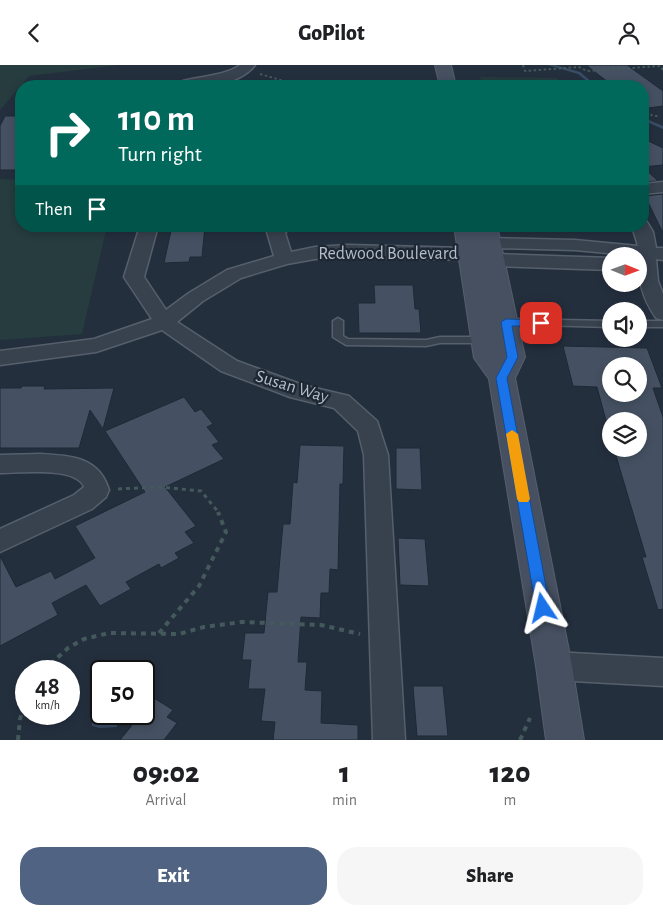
<!DOCTYPE html>
<html lang="en">
<head>
<meta charset="utf-8">
<style>
  body { margin:0; font-family:"Alegreya Sans",sans-serif; background:#f6f6f6; color:#202124; height:100vh; display:flex; flex-direction:column; font-size:19px; white-space:nowrap }
  * { box-sizing:border-box; margin:0 }
  p { font-size:16px; color:#757577 }
  .icon { flex:none; width:28px; height:28px; fill:none; stroke:currentColor; stroke-width:2; stroke-linecap:round; stroke-linejoin:round }
  .map { position:relative; height:675px; overflow:hidden }
  .panel { display:flex; flex-direction:column; background:#fff; flex:1 }
  .panel>* { flex:none }
  .banner { position:absolute; left:15px; top:15px; width:634px; height:152px; border-radius:20px; box-shadow:0 2px 8px #0003; background:#00695c; color:#fff; overflow:hidden }
  .needle { width:32px; rotate:91deg }
  .buttons { position:absolute; left:602px; top:182px; display:grid; gap:10px }
  .buttons a { display:grid; place-items:center; width:45px; height:45px; border-radius:50%; background:#fff; box-shadow:0 2px 8px #0003; font-size:25px }
  .speed { position:absolute; left:15px; top:595px; display:flex; gap:10px; font-size:25px; font-weight:700; text-align:center }
  .speed>* { display:grid; place-content:center; width:65px; height:65px; border-radius:50%; background:#fff; box-shadow:0 2px 8px #0003; line-height:1 }
  .speed small { font-size:12px; font-weight:400 }
  .speed .limit { border:2px solid #111; border-radius:8px; background:#fff; color:#111 }
  .pin { position:absolute; display:grid; place-items:center; width:42px; height:42px; color:#fff; margin:-21px; border-radius:10px; box-shadow:0 2px 8px #0006 }
  .me { position:absolute; width:55px; margin:-28px; rotate:350deg; stroke-linejoin:round; filter:drop-shadow(0 0 4px #0008) }
  .turn { display:flex; align-items:center; gap:18px; height:105px; padding:0 20px; font-size:22px }
  .turn .icon { width:65px; height:65px; stroke-width:2.5 }
  .turn b { display:block; font-size:35px; line-height:42px }
  .then { display:flex; align-items:center; height:48px; padding:0 20px; background:#0003; gap:10px; font-size:19px }
  .eta { display:flex; justify-content:space-evenly; align-items:center; height:85px; text-align:center }
  .eta b { font-size:30px; font-weight:800; line-height:35px }
  .button { display:flex; gap:10px; margin-top:auto; padding:10px 20px }
  .button a { flex:1; height:58px; border-radius:20px; background:#506383; color:#fff; font-size:20px; font-weight:800; line-height:58px; text-align:center }
  .button a+a { background:#f6f6f6; color:#202124 }
  header { display:flex; justify-content:space-between; align-items:center; height:65px; padding:0 20px; background:#fff; font-size:22px; font-weight:800 }
  .map>svg:first-child { display:block }
  .green { fill:#263c3f }
  .water { fill:#394c67 }
  .lines { fill:none; stroke-linecap:round; stroke-linejoin:round }
  .stream { fill:#394c67; fill-rule:evenodd }
  .building { fill:#455162; stroke:#1f2835; fill-rule:evenodd }
  .service-casing { stroke:#565f6c; stroke-width:3 }
  .minor-casing { stroke:#565f6c; stroke-width:3 }
  .secondary-casing { stroke:#565f6c; stroke-width:2 }
  .path-far2 { stroke:#44595c; stroke-width:2; stroke-dasharray:2.5 2.5; stroke-linecap:butt }
  .path-far1 { stroke:#44595c; stroke-width:3; stroke-dasharray:4 4; stroke-linecap:butt }
  .path { stroke:#44595c; stroke-width:4; stroke-dasharray:5 5; stroke-linecap:butt }
  .service { fill:#38414e; fill-rule:evenodd }
  .minor { fill:#38414e; fill-rule:evenodd }
  .secondary { fill:#465061; fill-rule:evenodd }
  .route { fill:#1a73e8; stroke:#114b97 }
  .slow { fill:#f59e0b }
  .labels { text-anchor:middle; dominant-baseline:central; stroke-width:4.5; stroke-linejoin:round; paint-order:stroke }
  .street-label { font-size:18px; fill:#b4bcc9; stroke:#1d2633 }
</style>
</head>
<body>
<header><svg class="icon" aria-label="back" viewBox="0 0 24 24"><path d="M15 5l-7 7 7 7"/></svg>GoPilot<svg class="icon" aria-label="person" viewBox="0 0 24 24"><circle cx="12" cy="8" r="4"/><path d="M4 21q1-7 8-7t8 7"/></svg></header>
<div class="map">
<svg width="663" height="675" viewBox="0 0 663 675">
  <rect width="100%" height="100%" fill="#242f3e"/>
  <g class="green">
    <polygon points="0,0 118,0 29,11 0,45"/>
    <polygon points="480,12 557,13 560,21 483,21"/>
    <polygon points="0,114 21,115 21,161 107,161 82,269 0,275"/>
  </g>
  <polygon class="water" points="101,641 101,649 122,649 117,655 117,662 100,663 92,661 92,653"/>
  <g class="lines">
    <g class="stream">
      <polygon points="548,0 555,0 580,7 597,21 593,21 578,9"/>
      <polygon points="642,52 663,61 663,64 642,55"/>
    </g>
  </g>
  <g class="building">
    <polygon points="586,0 627,0 663,26 663,41 642,44 642,21 613,21"/>
    <polygon points="5,51 21,51 21,95 16,105 0,105 0,61"/>
    <polygon points="642,73 663,83 663,100 643,102 658,116 642,117"/>
    <polygon points="663,129 663,168 645,131"/>
    <polygon points="172,161 205,161 202,192 190,192 189,197 164,198"/>
    <polygon points="374,220 413,220 415,244 419,244 421,268 359,268 358,238 375,238"/>
    <path d="M563,281l84,2 15,40h-9l10,29v192l-5,1 -16,-53h4l-32,-108h25v-28h-28v18l-14,-52 -24,-1zM611,301h28v28h-28z"/>
    <polygon points="22,321 45,321 44,324 114,323 103,364 90,345 79,383 0,383 0,323 21,323"/>
    <polygon points="184,332 195,347 201,344 213,359 207,362 219,377 212,380 224,394 165,422 196,461 185,467 194,478 175,488 179,493 161,503 159,499 126,517 131,524 100,541 86,520 52,538 58,550 0,581 0,491 16,522 51,506 55,514 95,493 75,461 145,427 105,366"/>
    <polygon points="300,380 344,381 343,419 340,419 338,505 330,504 329,528 321,528 320,553 301,552 298,597 307,597 305,625 322,626 321,658 358,660 358,675 273,675 275,657 261,656 265,624 248,624 251,595 242,595 245,568 264,568 268,527 277,527 283,459 290,459 293,417 297,418"/>
    <polygon points="396,383 420,383 422,425 396,424"/>
    <polygon points="398,473 425,474 429,521 400,520"/>
    <polygon points="413,621 443,621 448,671 417,671"/>
    <polygon points="154,633 173,645 167,652 177,658 164,675 120,675 141,649 144,649 144,646"/>
  </g>
  <g class="lines">
    <defs>
      <g id="service">
        <polygon points="338,253 343,256 343,271 348,274 426,275 440,272 484,272 489,275 484,278 440,278 426,281 346,280 333,272 333,256"/>
        <polygon points="506,254 611,256 611,262 502,259 501,257 502,255"/>
        <rect x="639" y="256" width="24" height="6"/>
      </g>
      <g id="minor">
        <path d="M240,0h15c-17,22 -57,23 -82,21 7,-9 51,-8 67,-21z"/>
        <polygon points="663,117 663,127 642,129 642,119"/>
        <path d="M642,156l5,1 6,10 3,16h7v12l-7,-1 2,22 5,13v26l-7,-2c-15,-22 -17,-36 -17,-62l-64,-6 -82,-2 -8,4 8,2 118,4v12l-118,-4 -24,-6 -121,-3 -33,2 -28,5 -46,14 -38,23 -26,21 60,39 66,24 46,11 28,25 11,34 17,285h-32l-9,-285 -6,-24 -24,-23 -44,-11 -69,-26 -59,-41 -66,22 -96,13v-14l94,-12 58,-20 -28,-42 16,-51h18l-14,51 22,33 23,-17 38,-23 47,-14 -7,-24 5,-6h19l-6,7 6,19 24,-5 33,-2 117,3 25,-10 85,2 63,6 -6,-20h10z"/>
        <path d="M41,389c31,2 58,3 68,36l-3,7 -14,12 -92,43v-23l74,-34 10,-8c-7,-21 -66,-14 -84,-14v-18z"/>
        <polygon points="554,587 663,593 663,621 554,615 543,611 539,601 543,591"/>
      </g>
      <g id="secondary">
        <polygon points="435,0 451,0 456,21 440,21"/>
        <polygon points="454,161 497,161 525,292 515,313 572,601 584,675 546,675 536,601 489,314 474,293"/>
      </g>
    </defs>
    <use href="#service" class="service-casing"/>
    <use href="#minor" class="minor-casing"/>
    <use href="#secondary" class="secondary-casing"/>
    <g class="path-far2">
      <polyline points="523,0 525,6 579,2 587,6 660,1 663,5"/>
      <polyline points="260,9 284,16 292,21"/>
      <polyline points="642,44 653,51 660,51"/>
    </g>
    <polyline class="path-far1" points="118,424 160,422 201,426 219,448"/>
    <g class="path">
      <polyline points="159,568 199,521 226,467 218,447"/>
      <polyline points="43,606 68,583 84,574 109,568 179,569 204,562 242,557 321,560 360,569"/>
      <polyline points="18,675 20,654 26,634"/>
      <polyline points="520,675 530,653"/>
    </g>
    <use href="#service" class="service"/>
    <use href="#minor" class="minor"/>
    <use href="#secondary" class="secondary"/>
  </g>
  <polygon class="route" points="506,254 541,255 546,258 541,261 512,261 518,292 507,313 550,543 548,547 543,549 538,547 536,543 496,313 507,292 501,257"/>
  <polygon class="slow" points="512,365 518,369 530,434 528,437 519,437 517,434 506,369"/>
  <g class="labels">
    <g class="street-label">
      <text x="388" y="189">Redwood Boulevard</text>
      <text transform="translate(292 322) rotate(17)">Susan Way</text>
    </g>
  </g>
</svg>
<div class="buttons">
<a><svg class="needle" viewBox="-14 -14 28 28"><path d="M0-13l5 13h-10z" fill="#e53935"/><path d="M0 13l5-13h-10z" fill="#757577"/></svg></a>
<a><svg class="icon" aria-label="sound" viewBox="0 0 24 24"><path d="M4 9h4l5-4v14l-5-4H4zM17 9q2 3 0 6"/></svg></a>
<a><svg class="icon" aria-label="search" viewBox="0 0 24 24"><circle cx="10" cy="10" r="6"/><path d="M15 15l6 6"/></svg></a>
<a><svg class="icon" aria-label="layers" viewBox="0 0 24 24"><path d="M12 4l9 5-9 5-9-5zM3 14l9 5 9-5"/></svg></a>
</div>
<div class="speed"><div>48<small>km/h</small></div><div class="limit">50</div></div>
<div class="pin" style="left:541px;top:258px;background:#d93025"><svg class="icon" aria-label="arrive" viewBox="0 0 24 24"><path d="M6 21V4h12l-3 4 3 4H6"/></svg></div>
<svg class="me" style="left:543px;top:543px" viewBox="-20 -20 40 40"><path d="M0-17L14 15 0 8-14 15z" fill="#1a73e8" stroke="#fff" stroke-width="4"/></svg>
<div class="banner">
<div class="turn"><svg class="icon" aria-label="right" viewBox="0 0 24 24"><path d="M7 20v-9h11M14 6l5 5-5 5"/></svg><div><b>110 m</b>Turn right</div></div>
<div class="then">Then<svg class="icon" aria-label="arrive" viewBox="0 0 24 24"><path d="M6 21V4h12l-3 4 3 4H6"/></svg></div>
</div>
</div>
<section class="panel">
<div class="eta">
<div><b>09:02</b><p>Arrival</p></div>
<div><b>1</b><p>min</p></div>
<div><b>120</b><p>m</p></div>
</div>
<div class="button"><a>Exit</a><a>Share</a></div>
</section>
</body>
</html>
